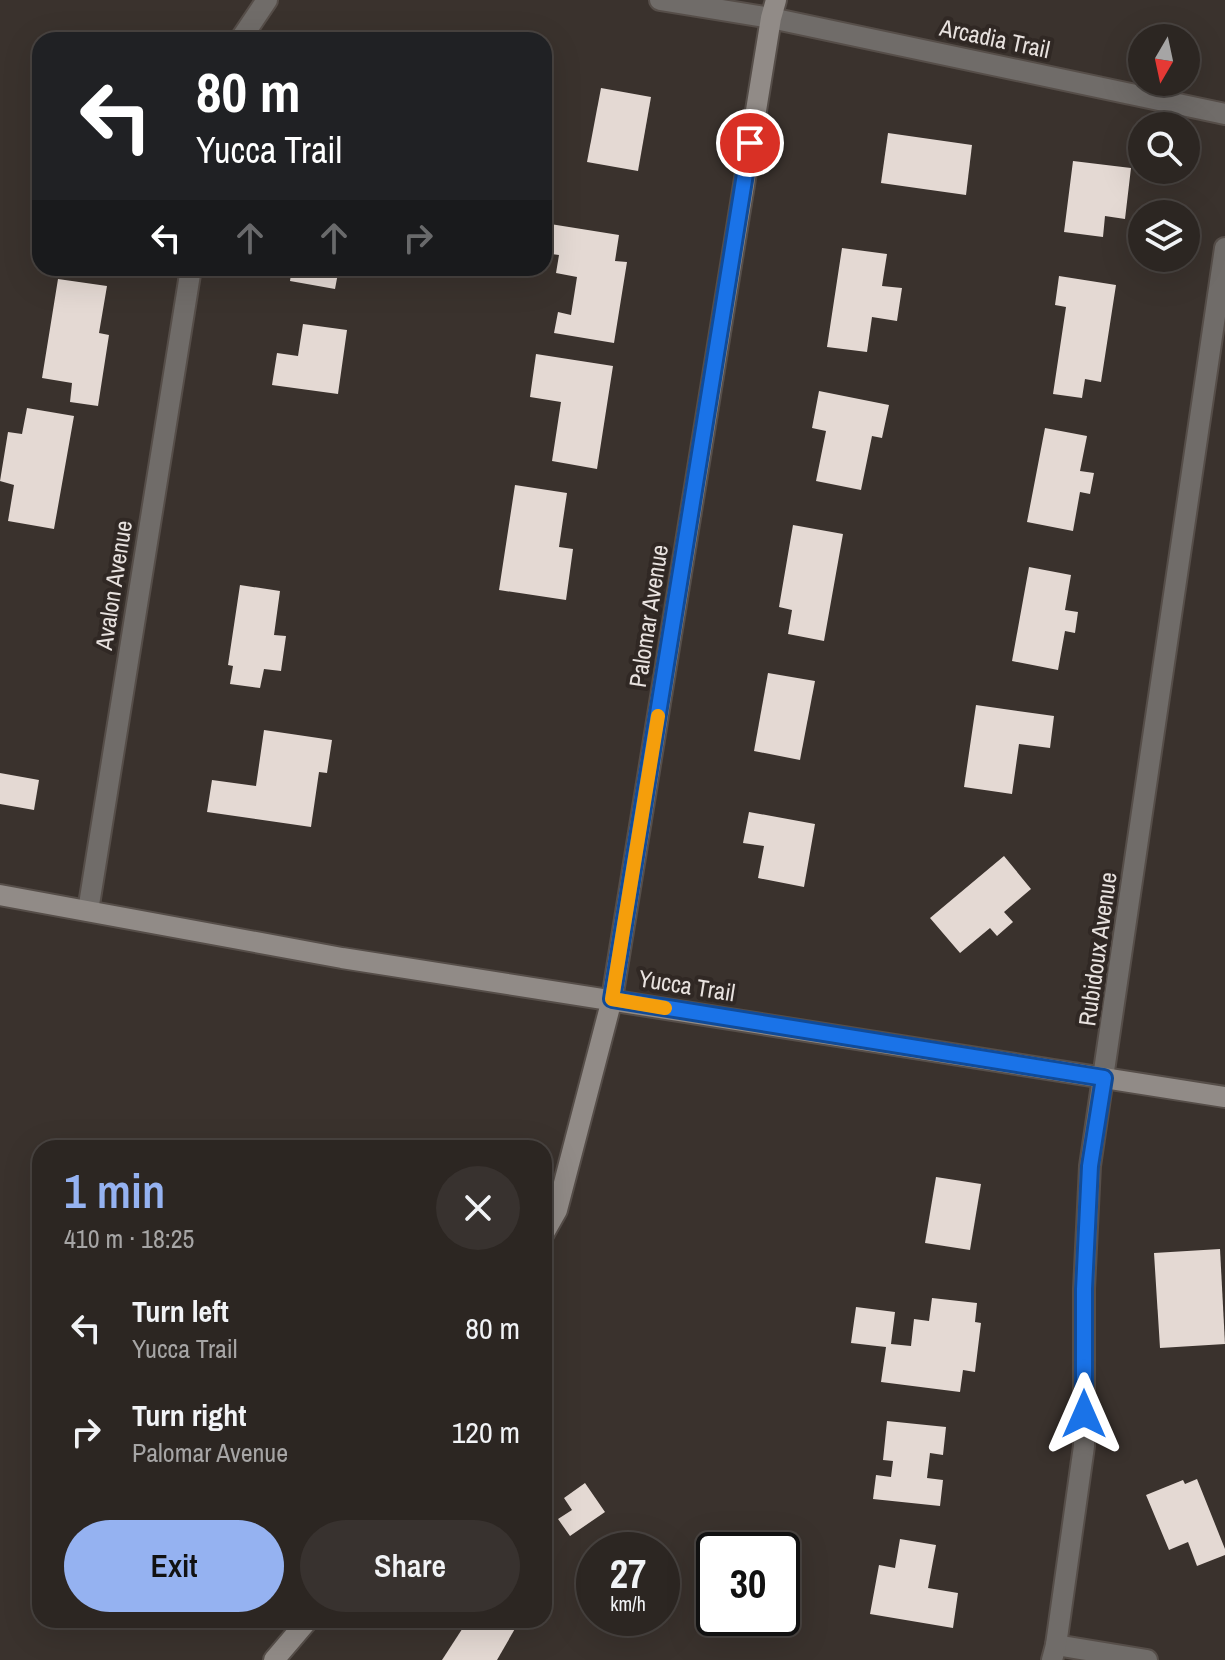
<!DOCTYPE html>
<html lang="en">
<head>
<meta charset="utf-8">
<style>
  body { margin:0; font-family:"Archivo Narrow",sans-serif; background:#38322f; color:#f1f3f6; height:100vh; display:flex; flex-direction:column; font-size:30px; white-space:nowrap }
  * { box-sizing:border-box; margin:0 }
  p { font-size:26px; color:#a6a5a5 }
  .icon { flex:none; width:44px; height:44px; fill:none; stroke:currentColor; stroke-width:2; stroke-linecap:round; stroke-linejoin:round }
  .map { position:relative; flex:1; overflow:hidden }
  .panel { position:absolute; left:32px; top:1140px; width:520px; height:488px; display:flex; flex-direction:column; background:#2c2622; border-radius:24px; box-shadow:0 8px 32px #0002,0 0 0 2px #484340 }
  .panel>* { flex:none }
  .top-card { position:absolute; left:32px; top:32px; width:520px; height:244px; border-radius:24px; box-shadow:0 8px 32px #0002,0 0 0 2px #484340; background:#202124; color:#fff; overflow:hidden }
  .needle { width:52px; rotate:189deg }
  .fabs { position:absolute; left:1128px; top:24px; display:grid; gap:16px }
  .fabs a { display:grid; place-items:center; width:72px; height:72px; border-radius:50%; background:#2c2622; box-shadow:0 8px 32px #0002,0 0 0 2px #484340; font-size:40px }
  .speed { position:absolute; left:576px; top:1532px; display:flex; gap:16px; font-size:40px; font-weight:700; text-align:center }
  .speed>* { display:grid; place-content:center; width:104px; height:104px; border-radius:50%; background:#2c2622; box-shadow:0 8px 32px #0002,0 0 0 2px #484340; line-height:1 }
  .speed small { font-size:20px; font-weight:400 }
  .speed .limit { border:4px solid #111; border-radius:12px; background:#fff; color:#111 }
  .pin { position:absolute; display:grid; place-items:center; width:68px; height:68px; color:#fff; margin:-34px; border:4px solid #fff; border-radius:50%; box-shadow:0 2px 8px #0007 }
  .me { position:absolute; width:88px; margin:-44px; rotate:0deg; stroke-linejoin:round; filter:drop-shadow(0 0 6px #0008) }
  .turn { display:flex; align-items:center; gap:28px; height:168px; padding:0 32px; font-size:36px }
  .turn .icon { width:104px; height:104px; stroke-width:2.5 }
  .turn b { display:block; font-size:56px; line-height:68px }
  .lanes { display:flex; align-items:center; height:76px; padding:0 32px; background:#0003; justify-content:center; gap:40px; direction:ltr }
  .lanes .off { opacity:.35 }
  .round { display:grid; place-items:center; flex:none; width:84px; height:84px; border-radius:42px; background:#38322f }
  .head { display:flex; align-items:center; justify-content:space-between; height:136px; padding:0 32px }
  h1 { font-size:48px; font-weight:600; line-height:60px; color:#95b2f1 }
  .button { display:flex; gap:16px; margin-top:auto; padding:16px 32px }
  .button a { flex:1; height:92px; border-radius:48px; background:#95b2f1; color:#111; font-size:32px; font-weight:600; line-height:92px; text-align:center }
  .button a+a { background:#38322f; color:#f1f3f6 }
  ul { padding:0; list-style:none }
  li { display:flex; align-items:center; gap:24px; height:104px; padding:0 32px }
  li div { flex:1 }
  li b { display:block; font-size:30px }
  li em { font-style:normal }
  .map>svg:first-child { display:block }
  .building { fill:#e4d9d3 }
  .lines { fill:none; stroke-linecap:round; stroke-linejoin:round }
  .street-casing { stroke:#564e49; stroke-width:24 }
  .secondary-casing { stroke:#564e49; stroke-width:24 }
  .street { stroke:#706c69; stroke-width:20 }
  .secondary { stroke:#918b87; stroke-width:20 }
  .route-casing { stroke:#114b97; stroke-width:20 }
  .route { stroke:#1a73e8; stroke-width:14 }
  .slow { stroke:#f59e0b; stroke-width:14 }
  .labels { text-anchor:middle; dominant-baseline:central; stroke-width:8; stroke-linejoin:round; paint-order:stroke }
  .street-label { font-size:24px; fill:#e8e2df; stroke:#302824 }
</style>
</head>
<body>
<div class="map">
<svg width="1225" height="1660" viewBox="0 0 1225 1660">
  <rect width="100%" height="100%" fill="#3a322d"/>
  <g class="building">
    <polygon points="601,88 651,97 638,171 587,162"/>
    <polygon points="888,133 972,145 966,195 881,183"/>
    <polygon points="1073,161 1131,168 1125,219 1105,216 1103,237 1064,232"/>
    <polygon points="544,223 619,235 615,261 627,262 614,343 554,333 558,312 571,315 577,277 556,273 559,255 544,253"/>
    <polygon points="842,248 887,254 882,286 902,288 897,321 872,317 867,352 827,347"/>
    <polygon points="292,268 339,268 335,289 290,281"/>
    <polygon points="425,268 448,268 447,275 424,272"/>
    <polygon points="1059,276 1116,285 1101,382 1085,379 1082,398 1053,394 1066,307 1055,305"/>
    <polygon points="58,279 107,286 99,333 109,335 98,406 70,402 72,383 42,378"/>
    <polygon points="303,324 347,330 338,394 272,385 277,353 298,356"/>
    <polygon points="536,354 613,366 597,469 552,461 561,402 530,397"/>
    <polygon points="819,391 889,405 882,438 872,436 861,490 816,481 826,431 812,428"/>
    <polygon points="27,408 74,416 54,529 8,521 14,485 0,481 8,432 22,434"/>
    <polygon points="1045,428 1087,436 1080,471 1094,473 1090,494 1080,492 1073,531 1027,522"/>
    <polygon points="515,485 567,493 559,547 573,549 566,600 499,590"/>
    <polygon points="793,525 843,534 824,641 788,634 792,610 779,607"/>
    <polygon points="1029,567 1071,575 1065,610 1078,612 1075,633 1065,631 1058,670 1012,661"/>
    <polygon points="240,585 280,591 274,635 286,636 281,671 264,669 260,688 230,684 233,666 228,665"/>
    <polygon points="768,673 815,681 800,760 754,751"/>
    <polygon points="976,705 1054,716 1050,748 1019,744 1012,794 964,787"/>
    <polygon points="264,730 332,740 327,773 319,772 311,827 207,812 212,780 256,786"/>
    <polygon points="0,773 39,780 34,810 0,804"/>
    <polygon points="749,812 815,824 804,887 758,878 764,846 743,843"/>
    <polygon points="1004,856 1031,889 1004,912 1013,922 997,936 990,928 960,953 930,918"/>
    <polygon points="936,1177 981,1184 970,1250 925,1243"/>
    <polygon points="1220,1249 1225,1344 1160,1348 1154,1253"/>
    <polygon points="932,1298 977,1303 975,1322 981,1323 975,1372 963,1370 960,1392 881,1382 886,1347 851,1343 856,1307 895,1312 891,1344 911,1346 914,1319 929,1321"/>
    <polygon points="887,1421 946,1427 943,1455 930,1453 927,1478 943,1480 940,1506 873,1499 876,1475 891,1477 893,1461 883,1460"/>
    <polygon points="1197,1479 1225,1549 1225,1555 1197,1566 1188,1542 1169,1550 1146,1495 1183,1480 1185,1484"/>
    <polygon points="585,1483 605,1512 570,1536 558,1519 572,1510 564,1498"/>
    <polygon points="900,1539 936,1545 928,1588 958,1593 953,1628 870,1614 879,1565 895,1568"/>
    <polygon points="468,1620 520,1620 497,1660 442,1660"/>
  </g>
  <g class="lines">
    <defs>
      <g id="street">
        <polyline points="660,0 771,18 1225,114"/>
        <polyline points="240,40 267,0"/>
        <polyline points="88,911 191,268"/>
        <polyline points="1056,1645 1147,1660"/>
        <polyline points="1052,1660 1056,1645 1084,1446 1084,1289 1090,1166 1225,248"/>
      </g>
      <g id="secondary">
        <polyline points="0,895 342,958 1225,1097"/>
        <polyline points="544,1233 557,1210 612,999 771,18 776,0"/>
        <polyline points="274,1660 308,1620"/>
      </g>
    </defs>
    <use href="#street" class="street-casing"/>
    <use href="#secondary" class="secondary-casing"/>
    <use href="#street" class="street"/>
    <use href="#secondary" class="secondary"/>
  </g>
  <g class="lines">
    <defs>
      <polyline id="route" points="750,143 612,999 1104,1078 1090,1166 1084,1289 1084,1414"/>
    </defs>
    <use href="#route" class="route-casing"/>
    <use href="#route" class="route"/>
    <polyline class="slow" points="658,716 612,999 665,1008"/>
  </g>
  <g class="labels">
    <g class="street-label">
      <text transform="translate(995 38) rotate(12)">Arcadia Trail</text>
      <text transform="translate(113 585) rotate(-81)">Avalon Avenue</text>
      <text transform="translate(648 616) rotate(-81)">Palomar Avenue</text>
      <text transform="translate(1097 949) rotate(-82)">Rubidoux Avenue</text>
      <text transform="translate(687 985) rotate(9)">Yucca Trail</text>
    </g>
  </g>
</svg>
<div class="fabs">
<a><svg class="needle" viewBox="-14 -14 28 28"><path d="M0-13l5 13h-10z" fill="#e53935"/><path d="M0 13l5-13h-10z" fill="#a6a5a5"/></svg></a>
<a><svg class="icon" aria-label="search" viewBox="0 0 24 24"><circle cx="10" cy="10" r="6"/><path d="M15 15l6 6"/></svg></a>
<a><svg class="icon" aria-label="layers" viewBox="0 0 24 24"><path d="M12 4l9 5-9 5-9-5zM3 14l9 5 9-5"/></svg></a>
</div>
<div class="speed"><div>27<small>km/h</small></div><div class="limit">30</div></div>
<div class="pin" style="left:750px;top:143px;background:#d93025"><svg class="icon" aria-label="arrive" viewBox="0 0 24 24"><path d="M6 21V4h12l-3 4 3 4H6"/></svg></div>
<svg class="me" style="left:1084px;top:1414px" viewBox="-20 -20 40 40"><path d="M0-17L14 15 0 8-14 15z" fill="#1a73e8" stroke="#fff" stroke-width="4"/></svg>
<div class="top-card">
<div class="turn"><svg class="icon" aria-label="left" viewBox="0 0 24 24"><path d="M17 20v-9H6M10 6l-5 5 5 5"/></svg><div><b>80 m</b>Yucca Trail</div></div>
<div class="lanes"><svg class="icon" aria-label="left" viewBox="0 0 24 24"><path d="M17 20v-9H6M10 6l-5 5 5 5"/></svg><svg class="icon off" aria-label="ahead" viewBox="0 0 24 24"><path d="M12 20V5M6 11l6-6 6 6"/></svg><svg class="icon off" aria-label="ahead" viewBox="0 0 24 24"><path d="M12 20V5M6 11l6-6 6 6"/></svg><svg class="icon off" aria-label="right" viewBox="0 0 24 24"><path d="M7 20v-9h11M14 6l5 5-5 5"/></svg></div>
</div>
<section class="panel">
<div class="head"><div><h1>1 min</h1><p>410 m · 18:25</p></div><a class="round"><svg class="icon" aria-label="close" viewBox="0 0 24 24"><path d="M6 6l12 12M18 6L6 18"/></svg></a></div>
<ul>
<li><svg class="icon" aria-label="left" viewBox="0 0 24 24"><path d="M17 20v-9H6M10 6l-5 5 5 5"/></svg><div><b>Turn left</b><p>Yucca Trail</p></div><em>80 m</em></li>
<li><svg class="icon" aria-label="right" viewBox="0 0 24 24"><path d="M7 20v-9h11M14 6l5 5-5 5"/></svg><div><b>Turn right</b><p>Palomar Avenue</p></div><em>120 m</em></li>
</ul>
<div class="button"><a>Exit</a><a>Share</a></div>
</section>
</div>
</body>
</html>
